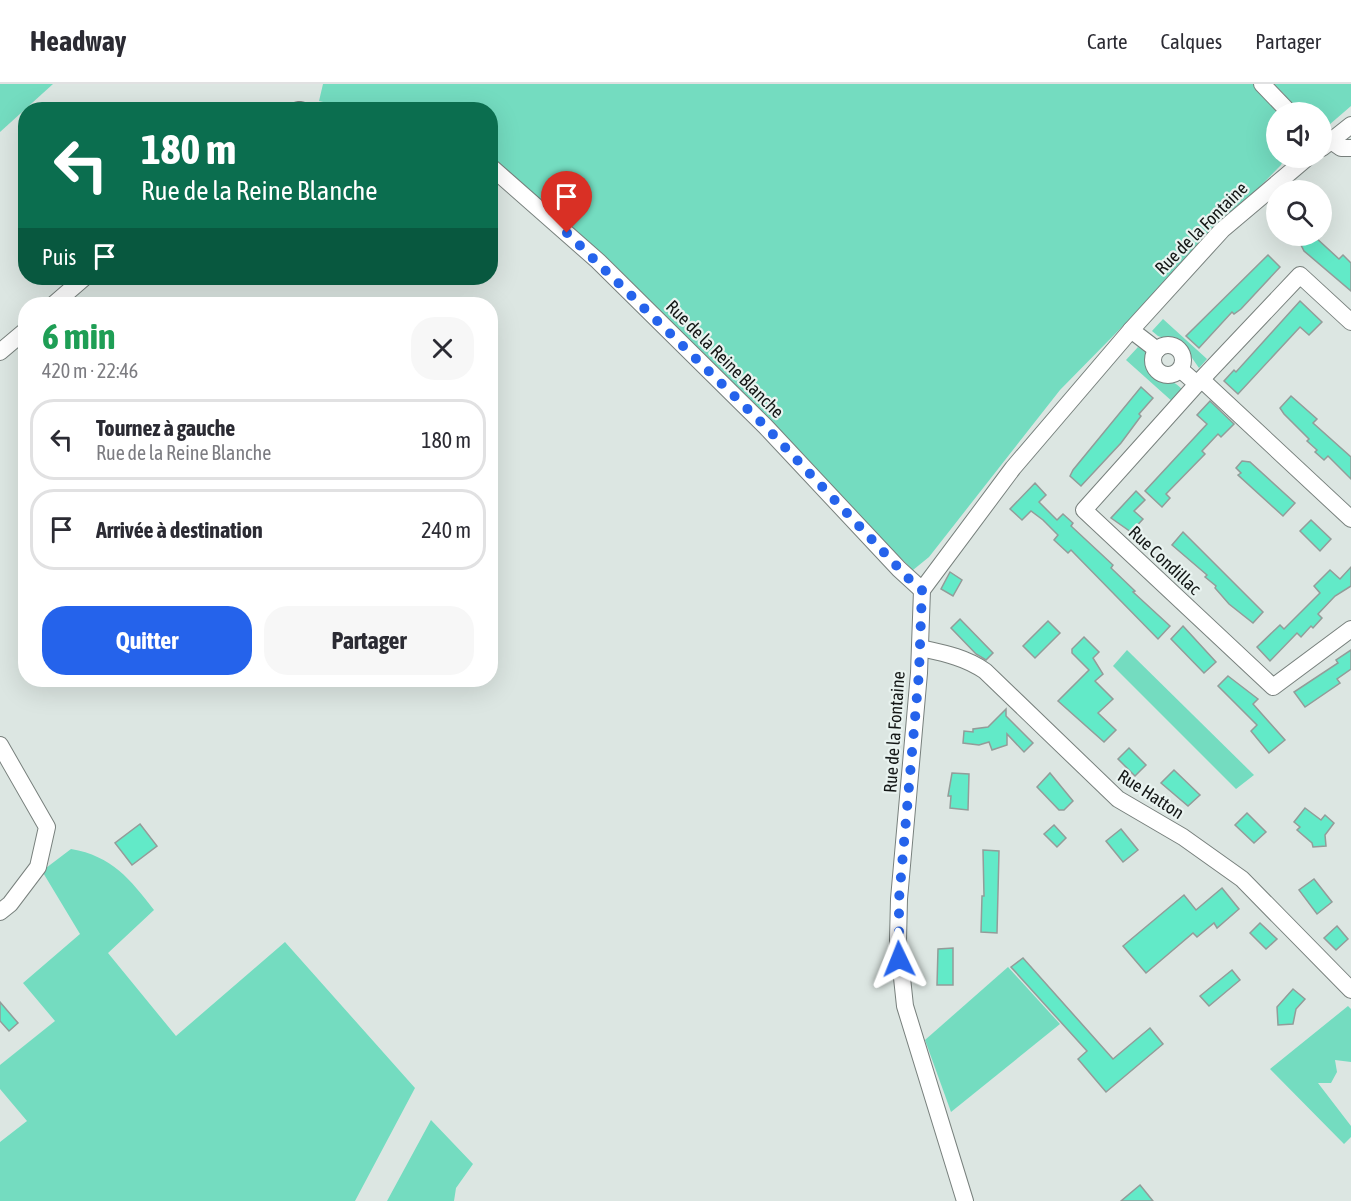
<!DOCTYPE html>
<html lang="fr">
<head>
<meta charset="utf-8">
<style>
  body { margin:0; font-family:"Asap Condensed",sans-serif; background:#f7f7f7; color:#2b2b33; height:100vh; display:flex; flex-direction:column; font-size:22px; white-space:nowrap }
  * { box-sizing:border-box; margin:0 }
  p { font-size:20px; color:#7c7c81 }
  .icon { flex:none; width:33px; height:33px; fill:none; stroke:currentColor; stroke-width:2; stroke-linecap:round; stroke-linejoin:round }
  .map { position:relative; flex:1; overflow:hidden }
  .drawer { position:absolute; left:18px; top:213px; width:480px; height:390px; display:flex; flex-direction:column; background:#fff; border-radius:24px; box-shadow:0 6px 24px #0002 }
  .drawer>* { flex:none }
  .guide { position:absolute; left:18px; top:18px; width:480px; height:183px; border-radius:24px; box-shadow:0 6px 24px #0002; background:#0b6e4f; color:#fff; overflow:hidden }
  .fabs { position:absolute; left:1266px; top:18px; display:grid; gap:12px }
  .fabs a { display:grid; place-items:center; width:66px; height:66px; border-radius:50%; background:#fff; box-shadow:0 6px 24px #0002; font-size:30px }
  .pin { position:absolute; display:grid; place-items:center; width:51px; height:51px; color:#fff; margin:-62px -26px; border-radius:50% 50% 50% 0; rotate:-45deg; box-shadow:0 0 6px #0007 }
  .pin .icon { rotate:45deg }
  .me { position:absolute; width:66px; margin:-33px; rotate:358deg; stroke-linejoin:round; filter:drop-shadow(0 0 4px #0008) }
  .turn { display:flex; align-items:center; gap:21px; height:126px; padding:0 24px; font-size:27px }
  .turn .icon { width:78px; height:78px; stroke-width:2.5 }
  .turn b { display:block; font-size:42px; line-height:51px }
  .then { display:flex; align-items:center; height:57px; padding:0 24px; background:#0003; gap:12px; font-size:22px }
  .round { display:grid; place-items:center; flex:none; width:63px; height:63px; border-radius:24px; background:#f7f7f7 }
  .overview { display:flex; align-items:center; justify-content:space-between; height:102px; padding:0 24px }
  h1 { font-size:36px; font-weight:700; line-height:45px; color:#1e9e55 }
  .action { display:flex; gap:12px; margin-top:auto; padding:12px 24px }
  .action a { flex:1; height:69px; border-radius:24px; background:#2563eb; color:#fff; font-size:24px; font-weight:700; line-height:69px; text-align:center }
  .action a+a { background:#f7f7f7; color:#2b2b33 }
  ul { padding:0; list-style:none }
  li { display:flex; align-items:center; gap:18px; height:81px; margin:0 12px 9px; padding:0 12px; border:3px solid #e1e1e2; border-radius:24px }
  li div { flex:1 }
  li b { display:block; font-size:22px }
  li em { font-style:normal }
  header { display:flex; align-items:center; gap:36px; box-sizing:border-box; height:84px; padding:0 30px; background:#fff; border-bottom:2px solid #e1e1e2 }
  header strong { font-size:28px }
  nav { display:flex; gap:33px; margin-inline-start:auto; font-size:21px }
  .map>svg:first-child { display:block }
  .green { fill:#74dcc0 }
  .building { fill:#62eac8; stroke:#939c99; stroke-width:1.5 }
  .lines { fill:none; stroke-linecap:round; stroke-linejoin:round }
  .minor-casing { stroke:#78807d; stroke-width:18 }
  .minor { stroke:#fff; stroke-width:16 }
  .route { stroke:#2563eb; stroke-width:10; stroke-dasharray:0 18 }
  .labels { text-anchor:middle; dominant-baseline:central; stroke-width:4.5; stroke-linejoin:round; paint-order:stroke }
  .street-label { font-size:18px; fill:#131615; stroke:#e9f3f0 }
</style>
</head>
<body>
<header>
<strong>Headway</strong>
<nav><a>Carte</a><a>Calques</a><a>Partager</a></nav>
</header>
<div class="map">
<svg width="1351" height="1117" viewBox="0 0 1351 1117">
  <rect width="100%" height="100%" fill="#dce6e2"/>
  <g class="green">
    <polygon points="0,0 53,0 0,48"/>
    <polygon points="323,0 1259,0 1281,28 1276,28 1276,74 1284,74 1281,81 1060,306 929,473 913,486 491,73 490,26 353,25 319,17"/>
    <polygon points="1273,0 1351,0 1351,22 1322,47 1322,28 1295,28 1284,10"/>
    <polygon points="1163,235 1207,275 1199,284 1183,261 1158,252 1152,247"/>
    <path d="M1138,263l7,4c2,34 27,22 39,41l-10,11 -48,-43z"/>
    <polygon points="1127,566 1254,691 1236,705 1113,582"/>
    <path d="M71,765c41,7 59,30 83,61l-46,43 68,83 109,-94 130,146 -60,113h-355v-59l27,-21 -27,-32v-24l55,-44 -32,-38 57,-49 -38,-63z"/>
    <polygon points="1008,883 1060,940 951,1028 925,956"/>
    <polygon points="1348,922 1351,925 1351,978 1335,976 1337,988 1331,999 1318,999 1351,1042 1351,1053 1344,1060 1270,985"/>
    <polygon points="431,1036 473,1080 456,1104 454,1117 387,1117"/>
  </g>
  <g class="building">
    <polygon points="1309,152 1314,152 1339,175 1343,171 1351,179 1351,207 1304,167 1301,161"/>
    <polygon points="1268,171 1280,183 1241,225 1234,230 1232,228 1199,264 1186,252"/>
    <polygon points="1300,217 1322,238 1309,251 1300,243 1238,310 1224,297 1234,286 1236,288"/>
    <polygon points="1141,303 1153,314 1139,330 1141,332 1121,359 1081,402 1070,392 1073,386"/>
    <polygon points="1291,312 1317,335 1313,339 1351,373 1351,395 1328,372 1324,376 1315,368 1317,366 1307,357 1309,355 1284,330 1280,324"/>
    <polygon points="1210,317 1234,340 1221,353 1218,350 1202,367 1205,370 1166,410 1170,414 1162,423 1145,407 1207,340 1197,331"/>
    <polygon points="1242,377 1250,378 1295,419 1283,432 1238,391 1241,389 1236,384"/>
    <polygon points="1035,399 1046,411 1039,418 1057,436 1063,430 1073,439 1071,442 1113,481 1111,484 1135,507 1133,508 1170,542 1158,555 1071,466 1068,469 1054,456 1058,451 1043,436 1031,427 1022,436 1010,425"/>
    <polygon points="1136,407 1145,416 1134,427 1143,435 1131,448 1111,434"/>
    <polygon points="1311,436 1331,455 1320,467 1300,447"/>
    <polygon points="1183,448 1263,528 1253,539 1229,520 1215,504 1216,502 1205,493 1207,491 1172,461"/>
    <polygon points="1351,483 1351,502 1335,512 1318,530 1322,534 1313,544 1311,542 1301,553 1297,549 1270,577 1257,563 1280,541 1284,545 1320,509 1314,502 1330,486 1340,495"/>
    <polygon points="950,488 962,496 953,512 941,505"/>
    <polygon points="960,535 993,569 986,576 976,570 951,544"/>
    <polygon points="1048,537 1060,549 1035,574 1023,562"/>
    <polygon points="1183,542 1216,578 1204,589 1171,555"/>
    <polygon points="1084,553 1099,568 1093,574 1103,590 1095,597 1113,615 1098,629 1116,646 1104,658 1058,617 1089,586 1072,569 1072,565"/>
    <polygon points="1351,566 1351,585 1337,595 1340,599 1305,623 1294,608 1338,579 1336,576"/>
    <polygon points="1228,592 1258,615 1253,620 1285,656 1269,669 1251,647 1257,641 1218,602"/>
    <polygon points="1006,625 1006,632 1033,659 1024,668 1007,650 1007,661 992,666 989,658 979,661 963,659 964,647 973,648 973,645 988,643"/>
    <polygon points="1129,664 1146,681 1135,692 1118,675"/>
    <polygon points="1174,686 1200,711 1188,722 1161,699"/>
    <polygon points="952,689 969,690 968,726 950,724 951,712 948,712"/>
    <polygon points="1050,689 1073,717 1064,726 1059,726 1037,703"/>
    <polygon points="1305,724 1321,736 1325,731 1334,739 1325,751 1326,762 1313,763 1312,759 1297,746 1300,743 1294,738"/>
    <polygon points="1247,729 1266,748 1254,759 1235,741"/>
    <polygon points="140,740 157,762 132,781 115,759"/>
    <polygon points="1054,741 1066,754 1057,763 1044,750"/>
    <polygon points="1121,745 1138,766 1123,778 1106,757"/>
    <polygon points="983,766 999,767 997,849 981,848 982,812 984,812"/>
    <polygon points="1314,795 1332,818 1317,830 1299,806"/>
    <polygon points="1222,804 1239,825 1217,844 1214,839 1197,853 1193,849 1146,889 1123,862 1184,811 1196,826"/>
    <polygon points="1260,839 1277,855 1266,865 1250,849"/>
    <polygon points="1337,842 1348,855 1336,866 1324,854"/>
    <polygon points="953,864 953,901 937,901 938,865"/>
    <polygon points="1023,874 1113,975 1150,944 1163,960 1106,1008 1078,975 1087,967 1011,883"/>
    <polygon points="1232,886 1240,896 1209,922 1200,912"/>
    <polygon points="1293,905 1305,915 1296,925 1293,940 1278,941 1277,923"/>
    <polygon points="0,918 18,939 9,947 0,937"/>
    <polygon points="1140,1101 1153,1117 1121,1117"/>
  </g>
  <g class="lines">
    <defs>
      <g id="minor">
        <polyline points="1262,0 1289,28"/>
        <polyline points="298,26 301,26"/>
        <polyline points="1331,57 1341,64 1351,64"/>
        <polyline points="1322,64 1351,41"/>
        <polyline points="490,82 598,177 765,342 899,485 922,506"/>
        <polyline points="54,220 84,194"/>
        <polyline points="1131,246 1157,266"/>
        <circle cx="1168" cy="276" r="15"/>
        <polyline points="0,268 26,246"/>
        <polyline points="1181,286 1197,300 1084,426 1273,603 1351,545"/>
        <polyline points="1202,296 1351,435"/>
        <polyline points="1197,300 1300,191 1351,238"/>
        <path d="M920,564c23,5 45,9 65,23l133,128 65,38 59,42 109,111"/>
        <polyline points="0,661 47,743 38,783 10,820 0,828"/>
        <polyline points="965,1117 905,922 898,856 899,815 919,589 922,506 1013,384 1131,246 1222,146 1307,74"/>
      </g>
    </defs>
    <use href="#minor" class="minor-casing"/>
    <use href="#minor" class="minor"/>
  </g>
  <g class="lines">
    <polyline class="route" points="567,149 765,342 909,495 922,506 919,589 899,815 899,875"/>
  </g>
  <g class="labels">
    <g class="street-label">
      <text transform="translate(1201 144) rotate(-45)">Rue de la Fontaine</text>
      <text transform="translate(725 275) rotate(45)">Rue de la Reine Blanche</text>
      <text transform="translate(1165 476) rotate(43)">Rue Condillac</text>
      <text transform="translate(894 648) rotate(-86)">Rue de la Fontaine</text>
      <text transform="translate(1151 710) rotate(33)">Rue Hatton</text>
    </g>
  </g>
</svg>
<div class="fabs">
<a><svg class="icon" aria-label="sound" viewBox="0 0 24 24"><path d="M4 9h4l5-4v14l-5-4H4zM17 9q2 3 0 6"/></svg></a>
<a><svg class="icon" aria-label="search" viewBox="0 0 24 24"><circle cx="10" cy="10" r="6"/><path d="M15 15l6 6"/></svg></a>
</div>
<div class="pin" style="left:567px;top:149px;background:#d93025"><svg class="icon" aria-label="arrive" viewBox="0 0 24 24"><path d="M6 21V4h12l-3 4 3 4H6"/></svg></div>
<svg class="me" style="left:899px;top:875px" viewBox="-20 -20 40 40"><path d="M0-17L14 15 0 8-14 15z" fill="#2563eb" stroke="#fff" stroke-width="4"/></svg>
<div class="guide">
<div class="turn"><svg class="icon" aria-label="left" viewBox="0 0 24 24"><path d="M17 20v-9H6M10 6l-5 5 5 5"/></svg><div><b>180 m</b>Rue de la Reine Blanche</div></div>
<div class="then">Puis<svg class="icon" aria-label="arrive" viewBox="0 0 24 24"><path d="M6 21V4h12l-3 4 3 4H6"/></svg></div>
</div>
<section class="drawer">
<div class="overview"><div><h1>6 min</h1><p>420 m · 22:46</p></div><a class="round"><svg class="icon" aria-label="close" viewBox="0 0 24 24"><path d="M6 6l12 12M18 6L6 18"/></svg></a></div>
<ul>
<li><svg class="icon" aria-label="left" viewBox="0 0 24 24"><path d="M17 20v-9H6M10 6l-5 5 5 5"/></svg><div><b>Tournez à gauche</b><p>Rue de la Reine Blanche</p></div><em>180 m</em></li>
<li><svg class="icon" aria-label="arrive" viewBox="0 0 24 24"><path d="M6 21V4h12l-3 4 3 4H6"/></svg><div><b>Arrivée à destination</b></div><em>240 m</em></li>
</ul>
<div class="action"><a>Quitter</a><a>Partager</a></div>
</section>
</div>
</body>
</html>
